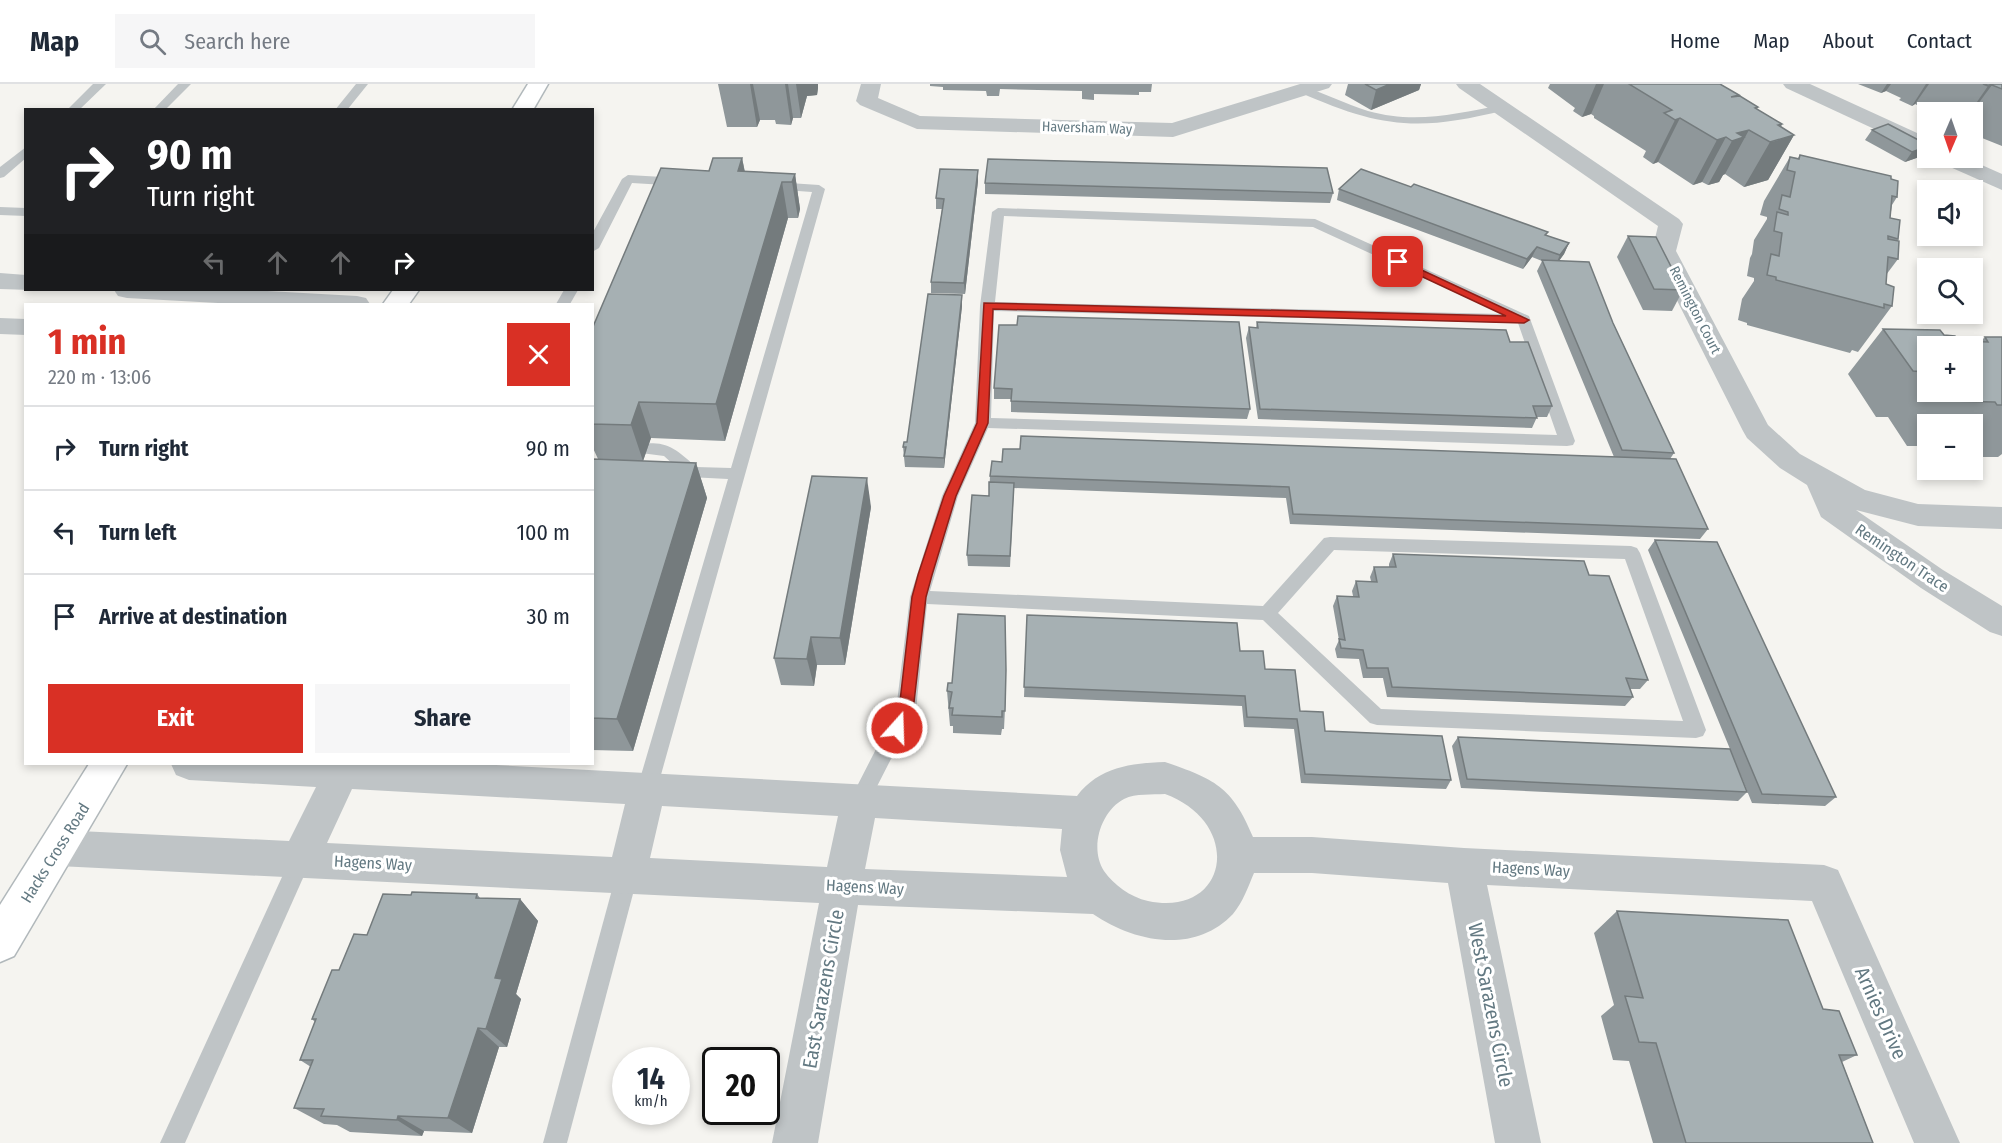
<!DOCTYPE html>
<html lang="en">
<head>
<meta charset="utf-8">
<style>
  body { margin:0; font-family:"Fira Sans Condensed",sans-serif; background:#f6f6f7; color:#1f2937; height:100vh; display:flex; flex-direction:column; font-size:22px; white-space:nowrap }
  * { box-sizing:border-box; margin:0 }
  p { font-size:20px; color:#747a83 }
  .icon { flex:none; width:33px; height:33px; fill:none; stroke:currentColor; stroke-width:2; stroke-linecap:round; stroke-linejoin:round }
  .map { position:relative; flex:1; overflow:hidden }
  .details { position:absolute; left:24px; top:219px; width:570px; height:462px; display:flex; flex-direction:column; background:#fff; border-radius:0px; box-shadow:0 3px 9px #0003 }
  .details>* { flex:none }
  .top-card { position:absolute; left:24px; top:24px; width:570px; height:183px; border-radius:0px; box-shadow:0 3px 9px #0003; background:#202124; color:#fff; overflow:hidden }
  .needle { width:39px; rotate:182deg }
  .tools { position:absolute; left:1917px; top:18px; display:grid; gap:12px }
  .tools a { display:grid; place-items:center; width:66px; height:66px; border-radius:0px; background:#fff; box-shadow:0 3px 9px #0003; font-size:30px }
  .speed { position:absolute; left:612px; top:963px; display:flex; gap:12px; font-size:30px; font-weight:700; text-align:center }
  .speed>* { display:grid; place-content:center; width:78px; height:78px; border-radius:50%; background:#fff; box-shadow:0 3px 9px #0003; line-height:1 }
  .speed small { font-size:15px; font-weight:400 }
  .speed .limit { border:3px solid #111; border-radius:9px; background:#fff; color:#111 }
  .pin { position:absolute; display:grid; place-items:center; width:51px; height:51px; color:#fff; margin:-26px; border-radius:12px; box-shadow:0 3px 9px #0006 }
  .me { position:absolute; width:66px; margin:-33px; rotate:20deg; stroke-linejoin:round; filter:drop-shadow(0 0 4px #0008) }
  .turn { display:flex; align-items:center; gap:21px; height:126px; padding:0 24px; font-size:27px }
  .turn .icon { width:78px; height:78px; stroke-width:2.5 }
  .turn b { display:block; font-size:42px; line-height:51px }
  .lanes { display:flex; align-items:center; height:57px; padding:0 24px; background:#0003; justify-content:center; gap:30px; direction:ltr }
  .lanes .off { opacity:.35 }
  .round { display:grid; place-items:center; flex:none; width:63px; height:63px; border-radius:0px; background:#f6f6f7 }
  .headline { display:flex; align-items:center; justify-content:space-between; height:102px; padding:0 24px }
  h1 { font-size:36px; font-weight:700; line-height:45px; color:#d93025 }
  .cta { display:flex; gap:12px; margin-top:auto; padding:12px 24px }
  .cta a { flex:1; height:69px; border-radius:0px; background:#d93025; color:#fff; font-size:24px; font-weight:700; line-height:69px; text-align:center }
  .cta a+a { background:#f6f6f7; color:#1f2937 }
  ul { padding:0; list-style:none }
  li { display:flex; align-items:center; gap:18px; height:84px; padding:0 24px; border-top:2px solid #e0e1e3 }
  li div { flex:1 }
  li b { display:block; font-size:22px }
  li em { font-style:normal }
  header { display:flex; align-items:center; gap:36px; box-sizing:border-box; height:84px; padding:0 30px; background:#fff; border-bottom:2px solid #e0e1e3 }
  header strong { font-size:28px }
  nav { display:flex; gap:33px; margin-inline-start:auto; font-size:21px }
  .search { width:420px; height:54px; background:#f6f6f7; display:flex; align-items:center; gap:15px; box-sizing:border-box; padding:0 21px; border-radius:0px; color:#747a83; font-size:22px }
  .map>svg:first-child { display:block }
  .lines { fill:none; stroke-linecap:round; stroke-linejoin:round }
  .secondary-casing { stroke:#b1b8bb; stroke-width:3 }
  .lane { fill:#bfc4c6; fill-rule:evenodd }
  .street { fill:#bfc4c6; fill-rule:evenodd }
  .secondary { fill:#fff; fill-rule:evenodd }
  .wall { fill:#8f979a; fill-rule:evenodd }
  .shaded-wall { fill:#747b7d }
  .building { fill:#a6b0b3; stroke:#747b7d; stroke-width:1.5 }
  .route { fill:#d93025; stroke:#8d1f18; stroke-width:1.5 }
  .labels { text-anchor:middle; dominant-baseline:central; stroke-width:6; stroke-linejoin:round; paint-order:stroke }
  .far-street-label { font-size:14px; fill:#637982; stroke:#fff }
  .street-label { font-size:16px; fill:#637982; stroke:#fff }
  .near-street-label { font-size:20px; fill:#637982; stroke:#fff }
</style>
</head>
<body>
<header>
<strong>Map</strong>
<div class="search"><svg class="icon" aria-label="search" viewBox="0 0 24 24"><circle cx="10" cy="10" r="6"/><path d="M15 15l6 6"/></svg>Search here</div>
<nav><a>Home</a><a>Map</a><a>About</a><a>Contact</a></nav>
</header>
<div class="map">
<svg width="2002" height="1059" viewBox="0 0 2002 1059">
  <rect width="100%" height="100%" fill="#f5f4f0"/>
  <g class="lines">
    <defs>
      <g id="secondary">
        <polygon points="528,0 548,0 533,26 512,26"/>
        <polygon points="393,206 419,206 409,220 383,220"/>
        <polygon points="89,680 127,680 14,872 0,878 0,821"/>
      </g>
    </defs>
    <use href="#secondary" class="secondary-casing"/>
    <g class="lane">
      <polygon points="93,0 106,0 79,26 67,26"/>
      <polygon points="178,0 191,0 165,26 153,26"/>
      <polygon points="356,0 368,0 347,26 335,26"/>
      <path d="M1303,3c22,6 43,17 65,24 46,13 88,3 133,-6l6,3 -2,2c-86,22 -125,18 -206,-18v-4z"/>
      <polygon points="26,63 26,74 4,93 0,94 0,83"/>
      <polygon points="628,91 681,94 687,98 681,102 632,99 599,164 592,168 592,150 622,95"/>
      <path d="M774,98l45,3 6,4 -168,600 -3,6 -7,3 -7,-3 -3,-6 91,-310 -59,-3 -2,-4 2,-4 6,-2 -11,-10 -23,-3 -2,-4 2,-4c24,-7 39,7 55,22l35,1 81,-276 -42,-3 -2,-3 2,-3z"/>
      <polygon points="0,123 26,124 26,132 0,131"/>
      <path d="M998,124l317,11 214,97 46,125 -2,4 -6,1 -579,-18 -30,68 -28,95 333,15 61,-68 6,-1 301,9 6,2 3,5 66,177 -3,6 -7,2 -319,-13 -7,-2 -107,-103 -336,-16 -11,106 -49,96 -7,3 -7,-3 -3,-6 46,-90 14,-113 32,-101 33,-73 5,-117 12,-94zM1004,132l309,11 189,87 -507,-12zM994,227l524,12 39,112 -566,-17zM1334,466l291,9 58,162 -302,-12 -103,-96z"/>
      <polygon points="564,206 578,206 570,220 556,220"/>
      <polygon points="300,766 307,769 311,776 185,1059 160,1059 293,769"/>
      <polygon points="627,781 635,784 638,791 567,1059 543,1059 616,791 619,784"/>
    </g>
    <g class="street">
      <polygon points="861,0 881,0 878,14 920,32 1172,39 1300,0 1332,0 1329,4 1173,53 917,45 860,21 856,17"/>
      <polygon points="1456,0 1480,0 1679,135 1683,140 1676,167 1768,341 1800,370 1865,406 1918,420 2002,423 2002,445 1918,442 1856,426 1943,486 2002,522 2002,552 1990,548 1921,504 1821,433 1807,401 1780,384 1747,354 1743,347 1652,167 1658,142 1459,4"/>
      <polygon points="1783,0 1810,0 1928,54 1928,70 1786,4"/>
      <polygon points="1938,74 1966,74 2002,90 2002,106 1941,79"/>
      <polygon points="0,189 26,191 26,206 31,206 0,205"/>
      <polygon points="114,206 248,206 357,212 366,214 370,220 236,220 127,214 118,212"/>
      <polygon points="0,234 26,235 26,251 0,250"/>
      <path d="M1165,678c49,17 67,24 88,75h59l152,11 360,17 14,5 122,273h-46l-102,-242 -325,-16 54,258h-46l-47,-260 -136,-10h-58c-6,14 -11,29 -21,41 -39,41 -99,28 -140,0l-235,-9 -40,238h-46l47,-240 -761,-37 -14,-6 -5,-12 5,-12 14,-6 231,11 27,-54 -127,-7 -13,-5 -5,-11h306l600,32c22,-29 54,-33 88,-34zM352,705l273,15 -13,53 -285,-14zM1165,710c79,29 64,124 -17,107 -18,-4 -34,-16 -44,-30 -15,-23 -3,-60 20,-72 12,-6 28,-4 41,-5zM662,722l176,10 -11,51 -177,-9zM875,734l187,11 -2,21 7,27 -202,-8z"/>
    </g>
    <use href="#secondary" class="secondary"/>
  </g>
  <g class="wall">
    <polygon points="718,0 818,0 818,4 817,11 807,12 801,34 793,34 791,41 776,40 775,36 760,36 757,43 727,43"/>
    <polygon points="930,0 1152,0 1151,8 1139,8 1139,11 1094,10 1094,16 1082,15 1082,7 1000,5 999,12 987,12 986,7 943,6 943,3 930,2"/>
    <polygon points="1348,0 1421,0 1419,6 1371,26 1345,11"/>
    <polygon points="1550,0 1720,0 1739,11 1738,12 1757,25 1782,40 1781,43 1794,51 1768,96 1744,103 1725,90 1723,91 1719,98 1708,101 1702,98 1693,101 1658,78 1653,80 1643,73 1646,67 1594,34 1594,32 1591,30 1582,33 1573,27 1575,24 1548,4"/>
    <polygon points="1858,0 2002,0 2002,62 1972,50 1972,28 1928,29 1923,27 1925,25 1915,20 1912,22 1899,16 1901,14 1886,7 1881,9"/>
    <polygon points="1872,46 1928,61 1928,64 1922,72 1905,78 1865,56"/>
    <polygon points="1800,71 1891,95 1897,113 1892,121 1890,134 1898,155 1897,157 1898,175 1886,191 1886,200 1892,222 1858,268 1852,266 1850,269 1747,241 1747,239 1738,236 1742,215 1754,197 1754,194 1747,192 1750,174 1752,170 1754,156 1767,135 1767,133 1760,131 1764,117 1790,73 1798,74"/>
    <polygon points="742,74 745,88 795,90 800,125 798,134 788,134 725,357 651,354 643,377 696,379 707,414 633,667 592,666 592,375 598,375 592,362 592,245 709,87"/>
    <polygon points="978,86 978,97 965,210 931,209 931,198 942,125 936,125 936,114"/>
    <polygon points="985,99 1333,109 1330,119 985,110"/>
    <polygon points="1411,103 1548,148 1546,151 1569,159 1564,170 1559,177 1613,239 1674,369 1670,375 1708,445 1700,455 1290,440 1286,414 1014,404 1010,483 968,482 967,471 989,412 990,392 1614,373 1537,187 1542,177 1532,173 1523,185 1337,116 1339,105"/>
    <polygon points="1628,152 1683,206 1672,227 1643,226 1617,173"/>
    <polygon points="962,211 962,222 944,384 905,383 903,363 907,358"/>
    <polygon points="1257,238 1510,258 1552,322 1547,333 1537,333 1532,344 1258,335 1246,254 1249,243 1256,244"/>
    <polygon points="999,241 1250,325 1247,335 1011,328 1011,315 994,315 994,304"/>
    <path d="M1883,245l61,6 15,6h22l4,-4h17v117l-4,3h-16l-4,-7h-6v-26h-44v22h-21l-19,-29h-12l-28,-43zM1928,262l44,46h-44z"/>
    <polygon points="871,423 845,581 817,581 814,602 781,601 774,574"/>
    <polygon points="1655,456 1836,713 1825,722 1752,719 1732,670 1747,708 1738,717 1461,704 1452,662 1458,653 1730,665 1648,466"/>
    <polygon points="1393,470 1589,491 1648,596 1640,605 1630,605 1633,613 1625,622 1387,613 1383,594 1363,594 1359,575 1337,574 1335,565 1339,556 1333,522 1337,512 1353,512 1352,507 1356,497 1371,497 1370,493 1374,483 1389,483 1389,480"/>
    <polygon points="1027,531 1240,567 1265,585 1300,627 1325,647 1451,696 1446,705 1301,699 1294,645 1244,643 1242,622 1024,613"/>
    <polygon points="1006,604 1004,645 1002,645 1001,651 953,649 953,642 950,642 947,607"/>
    <polygon points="477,810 480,814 520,815 538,837 516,910 521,915 507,963 499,963 472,1049 424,1047 422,1052 350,1048 337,1041 324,1040 294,1024 311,983 300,976 315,938 312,935 367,851 411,811"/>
    <polygon points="1617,827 1823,925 1857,971 1842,978 1873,1059 1653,1059 1629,977 1613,976 1601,932 1614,921 1594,849"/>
  </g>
  <g class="shaded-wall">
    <polygon points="750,0 753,0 760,36 757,43"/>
    <polygon points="785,0 788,0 793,34 791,41"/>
    <polygon points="796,0 818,0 818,4 817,11 807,12 801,34"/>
    <polygon points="1390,0 1421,0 1419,6 1371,26 1376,6"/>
    <polygon points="1596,0 1604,0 1591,30 1582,33"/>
    <polygon points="1887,0 1891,0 1886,7 1881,9"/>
    <polygon points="1926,0 1929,0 1915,20 1912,22"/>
    <polygon points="1992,1 1972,28 1970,28 1988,2"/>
    <polygon points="1758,23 1745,47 1749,46 1725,90 1723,91 1719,98 1708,101 1732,57 1755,24"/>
    <polygon points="1680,34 1658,78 1653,80 1675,36"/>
    <polygon points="1782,40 1772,58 1794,51 1768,96 1744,103 1770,58 1778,41"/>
    <polygon points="1726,53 1702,98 1693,101 1717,56"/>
    <polygon points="1928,62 1928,64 1922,72 1905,78 1912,68"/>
    <polygon points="742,74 749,110 738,87"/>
    <polygon points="978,86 978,97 965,210 964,199"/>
    <polygon points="795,90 800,125 798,134 792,98"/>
    <polygon points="782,98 788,134 725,357 716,320"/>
    <polygon points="1569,159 1564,170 1555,182 1560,171"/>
    <polygon points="1537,163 1532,173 1523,185 1527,175"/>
    <polygon points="962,211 962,222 944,384 944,374"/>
    <polygon points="639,318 651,354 643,377 631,341"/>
    <polygon points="696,379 707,414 633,667 617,635"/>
    <polygon points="867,394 871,423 845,581 840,554"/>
    <polygon points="811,553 817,581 814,602 807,575"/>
    <polygon points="520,815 538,837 516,910 521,915 507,963 486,945 495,894"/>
    <polygon points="478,944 499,963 472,1049 448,1034"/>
    <polygon points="398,1032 424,1047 422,1052 397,1036"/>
  </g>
  <g class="building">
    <polygon points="1365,0 1390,0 1376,6"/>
    <polygon points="1629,0 1720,0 1739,11 1731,13 1740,12 1758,23 1755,24 1782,40 1778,41 1794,51 1770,58 1749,46 1737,49 1744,53 1732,57 1726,53 1717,56 1680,34 1675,36 1664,29 1672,26"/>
    <polygon points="1983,0 2002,0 2002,5 1992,1 1988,2"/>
    <polygon points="1888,40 1928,61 1928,62 1912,68 1872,46"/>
    <polygon points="1800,71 1891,92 1891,95 1898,97 1897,113 1892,112 1890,134 1900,136 1898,155 1888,152 1888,155 1899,157 1898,175 1888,173 1886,200 1894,203 1892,222 1884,220 1884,224 1776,196 1776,193 1767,191 1771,170 1779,172 1782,149 1774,147 1777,128 1788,131 1788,128 1779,125 1782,111 1790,113 1795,88 1787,86 1790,73 1799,75"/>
    <polygon points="713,74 742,74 738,87 795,90 792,98 782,98 716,320 639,318 631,341 592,340 592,245 661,84 709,87"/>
    <polygon points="988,75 1327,84 1333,109 985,99"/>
    <polygon points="940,85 978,86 964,199 931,198 944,115 936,114"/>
    <polygon points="1361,85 1411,103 1414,100 1548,148 1545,151 1569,159 1560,171 1537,163 1527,175 1339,105"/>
    <polygon points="1628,152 1656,153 1683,206 1654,205"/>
    <polygon points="1542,176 1589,178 1613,239 1674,369 1622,366"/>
    <polygon points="928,210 962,211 944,374 904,372 906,363 903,363 904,358 907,358"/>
    <polygon points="1018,232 1239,238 1250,325 1011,317 1012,305 994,304 999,241 1017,241"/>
    <polygon points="1257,238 1506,246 1510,258 1528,258 1552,322 1533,322 1537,334 1260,325 1249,243 1258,244"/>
    <polygon points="1883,245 1940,246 1944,251 1955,252 1959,257 1988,258 1985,253 2002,253 2002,321 1997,321 1995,318 1947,317 1940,308 1972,308 1972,262 1928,262 1928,290 1926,288 1913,287"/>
    <polygon points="1021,352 1676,375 1708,445 1293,430 1289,403 990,392 992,377 1002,378 1003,365 1020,365"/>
    <polygon points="592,375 696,379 617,635 592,634"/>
    <polygon points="812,392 867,394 840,554 811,553 807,575 774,574"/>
    <polygon points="989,398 1014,399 1010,472 967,471 972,411 989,412"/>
    <polygon points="1655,456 1717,458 1836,713 1762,710"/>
    <polygon points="1393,470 1584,477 1589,491 1609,492 1648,596 1626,594 1633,613 1392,603 1388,584 1367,584 1363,566 1341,564 1339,555 1345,556 1337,512 1359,513 1356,497 1377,498 1374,483 1396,483"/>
    <polygon points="958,530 1005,532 1006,586 1005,627 1002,627 1002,633 952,631 953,624 949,624 952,608 947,607 948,599 952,599"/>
    <polygon points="1027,531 1237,539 1240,567 1263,567 1265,585 1295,586 1300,627 1323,628 1325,647 1442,652 1451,696 1305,690 1297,635 1247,633 1245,612 1024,603"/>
    <polygon points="1458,653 1730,665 1747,708 1467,695"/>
    <polygon points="412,808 477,810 476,814 520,815 495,894 502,895 486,945 478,944 448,1034 398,1032 397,1036 321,1032 324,1025 294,1024 313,976 300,976 316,935 312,935 332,886 339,886 354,850 367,851 383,810 411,811"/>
    <polygon points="1617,827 1788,836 1823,925 1839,927 1857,971 1839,971 1873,1059 1686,1059 1656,959 1639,958 1625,912 1643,914"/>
  </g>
  <polygon class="route" points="1398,175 1529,236 1524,239 993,225 988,339 956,412 932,491 926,513 913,627 902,649 897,651 892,649 889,644 899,626 912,513 918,491 944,412 977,339 984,219 1506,232 1395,180 1395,176"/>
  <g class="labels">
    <g class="far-street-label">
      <text transform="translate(1087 44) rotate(2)">Haversham Way</text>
      <text transform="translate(1695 226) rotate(63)">Remington Court</text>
    </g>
    <g class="street-label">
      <text transform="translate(1902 474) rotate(34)">Remington Trace</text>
      <text transform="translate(55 769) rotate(-58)">Hacks Cross Road</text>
      <text transform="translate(373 779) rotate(3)">Hagens Way</text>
      <text transform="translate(1531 785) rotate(3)">Hagens Way</text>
      <text transform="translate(865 803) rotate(3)">Hagens Way</text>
    </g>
    <g class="near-street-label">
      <text transform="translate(823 905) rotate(-80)">East Sarazens Circle</text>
      <text transform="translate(1491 921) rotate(79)">West Sarazens Circle</text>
      <text transform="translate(1881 929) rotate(66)">Arnies Drive</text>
    </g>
  </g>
</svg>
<div class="tools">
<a><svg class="needle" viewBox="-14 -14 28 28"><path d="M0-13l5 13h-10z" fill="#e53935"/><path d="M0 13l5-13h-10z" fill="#747a83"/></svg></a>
<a><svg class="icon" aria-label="sound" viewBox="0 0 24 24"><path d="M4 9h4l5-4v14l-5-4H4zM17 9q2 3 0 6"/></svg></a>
<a><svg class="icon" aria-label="search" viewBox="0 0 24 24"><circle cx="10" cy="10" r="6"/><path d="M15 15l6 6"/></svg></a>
<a>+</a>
<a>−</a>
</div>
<div class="speed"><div>14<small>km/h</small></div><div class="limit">20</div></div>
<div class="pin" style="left:1398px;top:178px;background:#d93025"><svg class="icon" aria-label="arrive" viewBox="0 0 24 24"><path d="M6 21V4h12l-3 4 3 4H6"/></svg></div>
<svg class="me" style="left:897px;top:644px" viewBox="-20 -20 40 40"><circle r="17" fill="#d93025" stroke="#fff" stroke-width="3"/><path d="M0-11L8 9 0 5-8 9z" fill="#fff"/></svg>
<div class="top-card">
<div class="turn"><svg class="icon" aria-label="right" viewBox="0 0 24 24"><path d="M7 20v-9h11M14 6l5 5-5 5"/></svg><div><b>90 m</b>Turn right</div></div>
<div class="lanes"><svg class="icon off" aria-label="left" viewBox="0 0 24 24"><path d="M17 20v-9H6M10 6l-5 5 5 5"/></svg><svg class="icon off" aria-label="ahead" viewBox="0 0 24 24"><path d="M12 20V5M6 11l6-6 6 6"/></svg><svg class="icon off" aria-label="ahead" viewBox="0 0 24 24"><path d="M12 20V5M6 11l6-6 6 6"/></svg><svg class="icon" aria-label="right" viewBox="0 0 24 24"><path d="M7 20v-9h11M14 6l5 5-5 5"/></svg></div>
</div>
<section class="details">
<div class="headline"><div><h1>1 min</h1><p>220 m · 13:06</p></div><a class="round" style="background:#d93025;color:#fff"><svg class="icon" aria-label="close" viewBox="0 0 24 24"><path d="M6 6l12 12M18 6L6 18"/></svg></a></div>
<ul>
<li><svg class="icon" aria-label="right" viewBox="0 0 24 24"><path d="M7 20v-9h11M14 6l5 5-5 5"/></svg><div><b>Turn right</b></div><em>90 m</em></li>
<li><svg class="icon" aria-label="left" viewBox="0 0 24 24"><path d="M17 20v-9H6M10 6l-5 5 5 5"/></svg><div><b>Turn left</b></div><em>100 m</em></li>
<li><svg class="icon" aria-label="arrive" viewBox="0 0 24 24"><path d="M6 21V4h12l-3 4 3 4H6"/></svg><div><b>Arrive at destination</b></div><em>30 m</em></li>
</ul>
<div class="cta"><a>Exit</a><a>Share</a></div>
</section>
</div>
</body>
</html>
